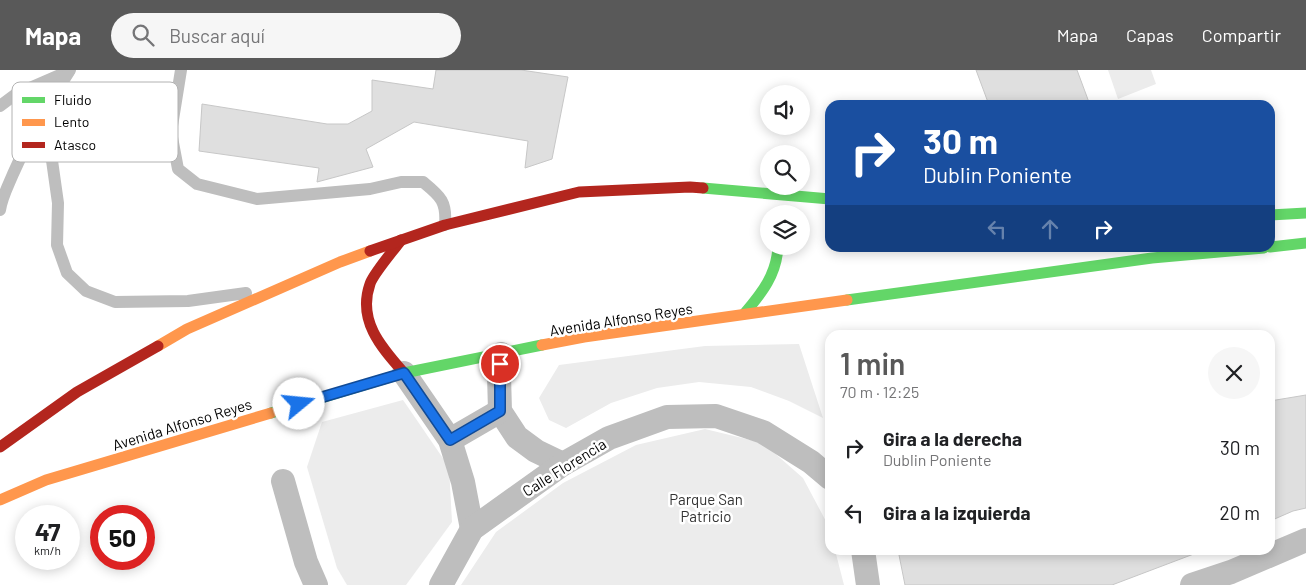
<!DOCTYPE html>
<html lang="es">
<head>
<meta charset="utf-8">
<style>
  body { margin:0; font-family:Barlow,sans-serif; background:#f6f6f6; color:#202124; height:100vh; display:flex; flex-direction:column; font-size:19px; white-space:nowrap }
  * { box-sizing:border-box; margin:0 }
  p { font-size:16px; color:#757577 }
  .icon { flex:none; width:28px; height:28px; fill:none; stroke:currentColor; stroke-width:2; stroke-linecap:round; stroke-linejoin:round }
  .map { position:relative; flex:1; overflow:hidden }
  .side { position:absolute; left:825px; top:260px; width:450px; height:225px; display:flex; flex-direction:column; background:#fff; border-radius:15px; box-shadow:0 2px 12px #0003 }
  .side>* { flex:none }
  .banner { position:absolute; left:825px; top:30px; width:450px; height:152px; border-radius:15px; box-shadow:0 2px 12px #0003; background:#1a4fa0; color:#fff; overflow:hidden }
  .tools { position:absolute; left:760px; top:15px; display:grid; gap:10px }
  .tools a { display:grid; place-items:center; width:50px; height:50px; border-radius:50%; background:#fff; box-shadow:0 2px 12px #0003; font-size:25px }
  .speed { position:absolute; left:15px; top:435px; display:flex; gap:10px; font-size:25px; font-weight:700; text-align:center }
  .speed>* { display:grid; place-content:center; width:65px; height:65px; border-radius:50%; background:#fff; box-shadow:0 2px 12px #0003; line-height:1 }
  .speed small { font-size:12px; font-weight:400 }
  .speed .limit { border:8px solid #d22; background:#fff; color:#111 }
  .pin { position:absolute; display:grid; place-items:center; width:42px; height:42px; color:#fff; margin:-21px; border:2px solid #fff; border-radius:50%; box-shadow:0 1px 5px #0007 }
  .me { position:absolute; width:55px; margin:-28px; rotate:73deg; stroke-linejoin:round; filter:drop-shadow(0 0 4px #0008) }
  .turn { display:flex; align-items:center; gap:18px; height:105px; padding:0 15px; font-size:22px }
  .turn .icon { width:65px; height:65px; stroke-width:2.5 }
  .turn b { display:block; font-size:35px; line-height:42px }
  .lanes { display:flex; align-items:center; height:48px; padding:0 15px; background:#0003; justify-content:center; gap:25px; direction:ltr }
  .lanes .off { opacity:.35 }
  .round { display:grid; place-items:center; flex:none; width:52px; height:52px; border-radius:26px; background:#f6f6f6 }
  .head { display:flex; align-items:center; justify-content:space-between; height:85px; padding:0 15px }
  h1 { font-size:30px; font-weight:600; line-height:38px; color:#595959 }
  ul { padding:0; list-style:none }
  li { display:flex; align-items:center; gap:15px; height:65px; padding:0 15px }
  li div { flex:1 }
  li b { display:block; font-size:19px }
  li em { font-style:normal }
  header { display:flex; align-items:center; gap:30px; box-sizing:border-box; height:70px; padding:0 25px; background:#595959; color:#fff }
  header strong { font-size:24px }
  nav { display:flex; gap:28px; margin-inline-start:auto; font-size:18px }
  .search { width:350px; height:45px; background:#f6f6f6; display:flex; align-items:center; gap:12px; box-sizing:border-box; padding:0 18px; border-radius:28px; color:#757577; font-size:19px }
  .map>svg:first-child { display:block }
  .green { fill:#ececec }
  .building { fill:#dfdfdf; stroke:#c7c7c7 }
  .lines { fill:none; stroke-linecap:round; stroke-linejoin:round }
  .lane { stroke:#bebebe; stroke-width:12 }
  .street { stroke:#bebebe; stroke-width:24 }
  .fast { stroke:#63d668; stroke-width:11 }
  .slow { stroke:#ff974d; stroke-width:11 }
  .jam { stroke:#b3261e; stroke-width:11 }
  .route-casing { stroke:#114b97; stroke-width:12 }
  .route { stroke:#1a73e8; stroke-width:9 }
  .labels { text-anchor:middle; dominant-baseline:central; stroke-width:5; stroke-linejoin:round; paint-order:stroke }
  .street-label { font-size:15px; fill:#000; stroke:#fff }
  .park-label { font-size:15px; fill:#333; stroke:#fff }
  .key { fill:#fff; stroke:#b2b2b2; stroke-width:1 }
  .key-label { font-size:14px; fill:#000 }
</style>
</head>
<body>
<header>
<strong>Mapa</strong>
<div class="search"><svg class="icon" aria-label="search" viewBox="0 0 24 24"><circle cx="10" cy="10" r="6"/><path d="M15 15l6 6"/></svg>Buscar aquí</div>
<nav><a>Mapa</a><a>Capas</a><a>Compartir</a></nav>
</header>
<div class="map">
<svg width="1306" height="515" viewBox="0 0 1306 515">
  <rect width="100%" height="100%" fill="#fff"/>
  <g class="green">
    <polygon points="1108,0 1151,0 1156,14 1118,29"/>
    <polygon points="799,274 823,348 789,331 751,317 699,312 657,318 611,333 566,358 549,350 539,328 559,295 705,276"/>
    <polygon points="403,330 449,397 452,452 406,515 347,515 337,498 307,397 322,352"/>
    <polygon points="705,359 763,373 803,408 829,457 830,480 835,480 844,515 461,515 496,462 563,413 636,375"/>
  </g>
  <g class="building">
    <polygon points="436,0 521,0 568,7 552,89 525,98 528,71 414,52 366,79 373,97 317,112 319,98 199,81 202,34 327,54 348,54 372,41 372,10 433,19"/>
    <polygon points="976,0 1077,0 1090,35 989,35"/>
    <polygon points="1306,325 1306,438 1293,441 1270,451 1270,331"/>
    <polygon points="898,480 1199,480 1199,482 1112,515 905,515"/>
  </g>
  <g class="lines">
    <g class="lane">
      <path d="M181,0l-10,62 7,37 19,15 60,15 113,-10 31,-7h22c17,14 24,19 22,43"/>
      <polyline points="0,36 16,24 69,1"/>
      <polyline points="45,41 58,133 57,175 67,203 86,221 115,232 188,231 246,223"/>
      <path d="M0,140c2,-13 8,-24 13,-36 16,-36 36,-71 57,-104"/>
    </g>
    <g class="street">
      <polyline points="501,284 499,305 500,341 517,367 536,381 563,394"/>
      <polyline points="404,303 450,370 463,412 472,459"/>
      <polyline points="450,370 500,341"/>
      <polyline points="283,411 306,492 316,515"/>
      <polyline points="863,480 868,515"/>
      <polyline points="441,515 472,459 563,394 609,368 667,347 716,346 763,362 811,392 830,408"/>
      <polyline points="1192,515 1231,502 1306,470"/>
    </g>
    <g class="fast">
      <polyline points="703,118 830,129"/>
      <polyline points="1270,145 1306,143"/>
      <polyline points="1270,177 1306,173"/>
      <polyline points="847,230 1152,188 1264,178"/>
      <path d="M744,244c18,-21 33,-40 34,-68"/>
      <polyline points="271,343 404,303 542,275"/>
    </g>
    <g class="slow">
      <polyline points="542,275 584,267 847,230"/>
      <polyline points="158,276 187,259 340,192 370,181"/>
      <polyline points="0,430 46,410 271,343"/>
    </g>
    <g class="jam">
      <path d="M401,170c-7,10 -28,34 -31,44 -13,37 12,64 34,89"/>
      <polyline points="370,181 445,155 579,122 690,117 703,118"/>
      <polyline points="0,377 77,322 158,276"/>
    </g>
  </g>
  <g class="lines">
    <defs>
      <polyline id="route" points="299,334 404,303 450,370 500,341 500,294"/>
    </defs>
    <use href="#route" class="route-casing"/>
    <use href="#route" class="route"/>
  </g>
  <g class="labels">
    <g class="street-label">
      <text transform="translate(621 249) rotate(-9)">Avenida Alfonso Reyes</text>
      <text transform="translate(182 354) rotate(-17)">Avenida Alfonso Reyes</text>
      <text transform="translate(564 397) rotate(-32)">Calle Florencia</text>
    </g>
    <g class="park-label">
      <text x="706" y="429">Parque San<tspan x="706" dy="17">Patricio</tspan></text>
    </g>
  </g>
  <rect x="12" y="12" width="166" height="80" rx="8" class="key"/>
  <rect x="22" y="27" width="23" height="6" fill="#63d668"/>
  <rect x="22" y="49" width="23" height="7" fill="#ff974d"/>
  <rect x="22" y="72" width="23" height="6" fill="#b3261e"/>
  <g class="key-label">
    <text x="54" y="35">Fluido</text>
    <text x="54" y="57">Lento</text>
    <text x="54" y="80">Atasco</text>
  </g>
</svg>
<div class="tools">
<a><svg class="icon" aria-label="sound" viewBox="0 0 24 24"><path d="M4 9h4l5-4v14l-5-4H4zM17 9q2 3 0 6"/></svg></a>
<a><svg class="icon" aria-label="search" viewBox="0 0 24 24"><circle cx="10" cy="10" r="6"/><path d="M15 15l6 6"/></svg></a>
<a><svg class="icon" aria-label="layers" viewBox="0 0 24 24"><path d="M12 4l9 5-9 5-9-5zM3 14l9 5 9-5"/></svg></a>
</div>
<div class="speed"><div>47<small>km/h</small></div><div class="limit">50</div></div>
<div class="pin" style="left:500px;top:294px;background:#d93025"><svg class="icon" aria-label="arrive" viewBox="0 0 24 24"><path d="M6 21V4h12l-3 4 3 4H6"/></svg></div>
<svg class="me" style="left:299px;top:334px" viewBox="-20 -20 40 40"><circle r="19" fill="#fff"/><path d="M0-13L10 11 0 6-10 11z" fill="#1a73e8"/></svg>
<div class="banner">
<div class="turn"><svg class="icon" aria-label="right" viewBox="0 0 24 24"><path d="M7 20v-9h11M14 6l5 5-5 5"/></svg><div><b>30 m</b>Dublin Poniente</div></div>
<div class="lanes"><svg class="icon off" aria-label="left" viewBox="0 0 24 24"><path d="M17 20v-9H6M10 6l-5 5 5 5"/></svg><svg class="icon off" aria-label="ahead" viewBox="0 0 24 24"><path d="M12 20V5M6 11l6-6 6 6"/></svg><svg class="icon" aria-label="right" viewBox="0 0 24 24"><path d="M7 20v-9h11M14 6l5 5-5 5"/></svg></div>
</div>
<section class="side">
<div class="head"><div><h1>1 min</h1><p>70 m · 12:25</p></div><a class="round"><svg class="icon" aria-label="close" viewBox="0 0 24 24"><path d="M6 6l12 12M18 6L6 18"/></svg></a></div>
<ul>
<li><svg class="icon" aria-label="right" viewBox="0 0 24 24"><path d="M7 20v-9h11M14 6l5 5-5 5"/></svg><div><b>Gira a la derecha</b><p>Dublin Poniente</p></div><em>30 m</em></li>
<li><svg class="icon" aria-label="left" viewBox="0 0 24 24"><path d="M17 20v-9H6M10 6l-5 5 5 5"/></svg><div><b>Gira a la izquierda</b></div><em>20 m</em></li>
</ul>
</section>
</div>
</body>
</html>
